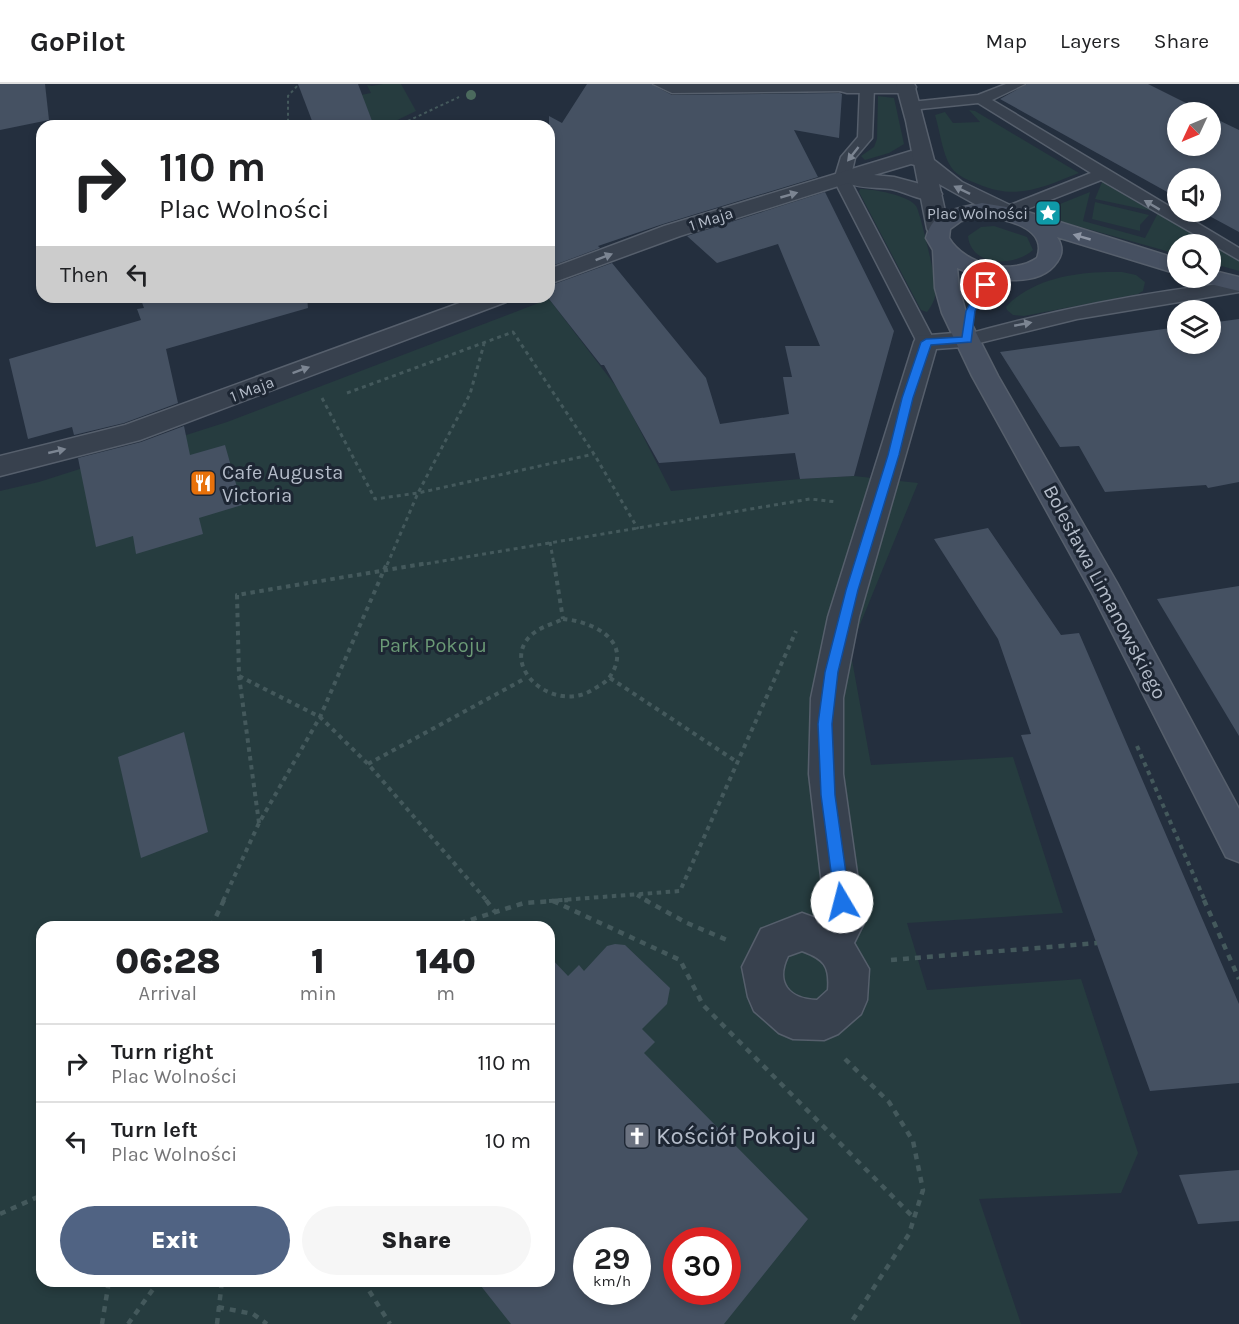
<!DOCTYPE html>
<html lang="en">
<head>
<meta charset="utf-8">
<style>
  body { margin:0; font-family:Karla,sans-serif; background:#f6f6f6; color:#202124; height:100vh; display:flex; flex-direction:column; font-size:22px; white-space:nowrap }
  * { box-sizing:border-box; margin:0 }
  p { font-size:20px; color:#757577 }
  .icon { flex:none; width:33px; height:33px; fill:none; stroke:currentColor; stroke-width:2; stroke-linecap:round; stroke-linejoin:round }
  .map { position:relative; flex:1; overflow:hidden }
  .side { position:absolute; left:36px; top:837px; width:519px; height:366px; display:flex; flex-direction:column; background:#fff; border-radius:18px; box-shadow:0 3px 9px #0003 }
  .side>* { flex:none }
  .top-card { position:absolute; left:36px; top:36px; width:519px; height:183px; border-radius:18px; box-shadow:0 3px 9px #0003; background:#fff; color:#202124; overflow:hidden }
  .needle { width:39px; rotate:226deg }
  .tools { position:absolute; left:1167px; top:18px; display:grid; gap:12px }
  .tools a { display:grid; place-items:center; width:54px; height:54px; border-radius:50%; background:#fff; box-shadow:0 3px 9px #0003; font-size:30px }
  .speed { position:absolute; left:573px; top:1143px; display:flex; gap:12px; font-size:30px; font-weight:700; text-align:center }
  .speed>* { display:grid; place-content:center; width:78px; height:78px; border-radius:50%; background:#fff; box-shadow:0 3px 9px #0003; line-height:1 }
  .speed small { font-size:15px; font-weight:400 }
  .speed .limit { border:9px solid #d22; background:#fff; color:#111 }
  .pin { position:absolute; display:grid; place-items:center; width:51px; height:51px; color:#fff; margin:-26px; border:3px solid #fff; border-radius:50%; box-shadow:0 2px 6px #0007 }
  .me { position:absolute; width:66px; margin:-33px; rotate:352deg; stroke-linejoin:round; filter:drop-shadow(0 0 4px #0008) }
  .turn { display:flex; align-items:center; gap:21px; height:126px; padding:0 24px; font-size:27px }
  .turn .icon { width:78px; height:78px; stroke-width:2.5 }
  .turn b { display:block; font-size:42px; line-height:51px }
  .then { display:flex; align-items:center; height:57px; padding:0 24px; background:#0003; gap:12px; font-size:22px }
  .eta { display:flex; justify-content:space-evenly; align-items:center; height:102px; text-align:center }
  .eta b { font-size:36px; font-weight:800; line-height:42px }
  .button { display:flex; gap:12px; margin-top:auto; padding:12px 24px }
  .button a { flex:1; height:69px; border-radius:36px; background:#506383; color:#fff; font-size:24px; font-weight:800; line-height:69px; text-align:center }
  .button a+a { background:#f6f6f6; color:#202124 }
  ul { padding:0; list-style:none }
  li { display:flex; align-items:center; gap:18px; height:78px; padding:0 24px; border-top:2px solid #e0e0e0 }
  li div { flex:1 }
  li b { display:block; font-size:22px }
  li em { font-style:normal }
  header { display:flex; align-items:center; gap:36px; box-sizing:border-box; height:84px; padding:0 30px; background:#fff; border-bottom:2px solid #e0e0e0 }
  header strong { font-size:28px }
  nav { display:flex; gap:33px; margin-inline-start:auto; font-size:21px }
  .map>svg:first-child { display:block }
  .green { fill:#263c3f; fill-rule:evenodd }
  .building { fill:#455162; fill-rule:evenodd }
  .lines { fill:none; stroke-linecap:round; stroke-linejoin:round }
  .service-casing { stroke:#565f6c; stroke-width:3 }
  .minor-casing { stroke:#565f6c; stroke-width:3 }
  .tertiary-casing { stroke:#565f6c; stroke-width:3 }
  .secondary-casing { stroke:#565f6c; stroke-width:3 }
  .path-far3 { stroke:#44595c; stroke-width:2; stroke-dasharray:3 3; stroke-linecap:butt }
  .path-far2 { stroke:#44595c; stroke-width:3; stroke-dasharray:4 4; stroke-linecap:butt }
  .path-far1 { stroke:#44595c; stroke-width:4; stroke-dasharray:4.5 4.5; stroke-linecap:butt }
  .path { stroke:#44595c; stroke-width:4.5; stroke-dasharray:6 6; stroke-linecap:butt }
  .service { fill:#38414e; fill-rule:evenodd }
  .minor { fill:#38414e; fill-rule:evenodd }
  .tertiary { fill:#38414e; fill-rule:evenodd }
  .secondary { fill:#465061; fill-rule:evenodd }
  .tree { fill:#4b6a5d }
  .oneway { fill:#7c8592 }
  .oneway2 { fill:#8e96a5 }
  .route { fill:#1a73e8; stroke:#114b97; stroke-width:1.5 }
  .labels { text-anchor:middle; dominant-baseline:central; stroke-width:6; stroke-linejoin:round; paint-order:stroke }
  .far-poi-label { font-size:16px; fill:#b4bcc9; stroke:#1d2633; text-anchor:end }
  .far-street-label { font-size:16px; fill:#b4bcc9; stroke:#1d2633 }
  .poi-label { font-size:20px; fill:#b4bcc9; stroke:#1d2633; text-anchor:start }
  .street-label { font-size:20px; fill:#b4bcc9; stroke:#1d2633 }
  .park-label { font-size:20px; fill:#6b9a76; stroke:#1d2633 }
  .near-poi-label { font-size:24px; fill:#b4bcc9; stroke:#1d2633; text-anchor:start }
</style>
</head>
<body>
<header>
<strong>GoPilot</strong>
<nav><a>Map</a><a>Layers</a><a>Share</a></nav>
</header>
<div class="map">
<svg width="1239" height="1240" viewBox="0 0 1239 1240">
  <rect width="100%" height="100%" fill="#242f3e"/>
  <g class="green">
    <polygon points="383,0 401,0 416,27 385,42 374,42 361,11 371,9 367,1 372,2"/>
    <polygon points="878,12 894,14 904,60 889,69 865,76 861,72 874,63 877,55"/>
    <path d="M969,26l6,1 104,62c-36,14 -62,28 -101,11 -10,-4 -21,-8 -27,-17 -9,-14 -11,-36 -16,-52l10,-3 8,11 27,-1z"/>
    <polygon points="1102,98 1152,127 1095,115"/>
    <path d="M860,105c13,0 48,6 56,17 4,5 21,78 20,85 -1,9 -4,14 -9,21l-6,-2 -62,-118z"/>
    <polygon points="1090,108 1083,137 1145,154 1158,129 1239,177 1239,187 1211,179 1210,160 1178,160 1177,170 1049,134 1047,126 1050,124"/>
    <polygon points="1095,118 1149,131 1140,141 1140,147 1092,135"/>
    <path d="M994,142l33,11 6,13c-19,17 -62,17 -65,-14l13,-9z"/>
    <path d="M1122,188l14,3 9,7 -2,9 -5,3 -114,22 -11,-1 -6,-5 -1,-3c28,-31 77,-36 116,-35z"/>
    <path d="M549,215l72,94 50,98 129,-12 54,-3 64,7 -68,166 21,116 142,-8 50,156 -156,10 20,67 154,-11 57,174 -17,40 -142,6 42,125h-1021v-833l39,-9 188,-60zM42,843h507v354h-507zM586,1156h52v52h-52zM676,1156h52v52h-52z"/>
  </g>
  <g class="building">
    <polygon points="0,0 45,0 49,36 0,46"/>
    <polygon points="298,0 358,0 374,42 314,42"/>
    <polygon points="587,0 651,0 672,11 840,9 842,10 839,54 794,46 818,93 663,140 598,162 600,164 549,183 549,32 562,39"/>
    <polygon points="1027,0 1148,0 1204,28 1178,28 1178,62 1210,62 1210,32 1239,46 1239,148 1202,128 1210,128 1210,94 1178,94 1178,114 1000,15"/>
    <polygon points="825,108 894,247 854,392 800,395 795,369 659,379 604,281 601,281 549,215 549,202 612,179 706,294 720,340 789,330 783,293 792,293 785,262 820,262 778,160 717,179 687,152"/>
    <polygon points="140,213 307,213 308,224 166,265 178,319 124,339 74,351 72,343 28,355 9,275 141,236 137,225 144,224"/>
    <polygon points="1239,235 1239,398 1208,404 1206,401 1105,408 1079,362 1060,363 1000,268 1178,243 1178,260 1210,260 1210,239"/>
    <polygon points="184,342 190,371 225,361 242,421 199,434 203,450 136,470 133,452 96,463 78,374 141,358"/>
    <polygon points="988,444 1061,551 1079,549 1239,920 1239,999 1150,1007 1021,651 1031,650 998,555 934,455"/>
    <polygon points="1239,502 1239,652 1157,515"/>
    <polygon points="184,648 208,748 141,774 118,673"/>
    <path d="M615,860l10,1 45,43 -3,16 -25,25 13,13 -11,11 164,166 -84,105h-213l-34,-43h72v-325l19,20 11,-11 5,6 23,-25zM586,1156h52v52h-52zM676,1156h52v52h-52z"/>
    <polygon points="1239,1086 1239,1137 1198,1140 1179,1091"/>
  </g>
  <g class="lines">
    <defs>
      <g id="service">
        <polygon points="653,0 851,0 854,3 847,7 672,9"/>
        <polygon points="863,0 872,0 874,3 872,54 855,74 850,96 935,258 932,262 920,262 917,258 834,96 841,73 858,53 860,3"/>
        <polygon points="1006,0 1025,0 992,16 1239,164 1239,176 1101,96 1012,131 1000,131 998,128 1000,125 1091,89 978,19 911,26 904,22 911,18 978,11"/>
        <path d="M1239,198v10l-162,27 -110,27 -6,-2 -3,-4 3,-4c87,-25 187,-45 278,-54z"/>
      </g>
      <g id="minor">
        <polygon points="840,0 914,0 916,3 914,7 907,9 847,9 840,7 838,3"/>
        <path d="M911,67l19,6 3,4 -3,4 -7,2 -12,-3 -37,11 20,2 45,12 3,5 -3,5c-17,4 -32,-7 -48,-10 -14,-2 -30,0 -43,-6l-168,53 -131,48v-15l115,-43z"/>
        <polygon points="476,213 510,213 506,218 140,356 0,392 0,372 125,341"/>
        <path d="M967,248l9,2 3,6 -3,6 -40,3 -77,268 -16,81v76l21,149 -10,20 15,26 -2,31 -6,14 -23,20 -14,6 -31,-1 -14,-6 -25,-22 -6,-14 -6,-30 19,-38 41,-16 22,8 2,-2 -17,-145 2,-76 17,-81 86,-275 3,-6zM802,867c22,8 28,15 26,39l-11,10c-28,-1 -42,-17 -29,-44z"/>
      </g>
      <polygon id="tertiary" points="896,0 914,0 934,76 962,98 1014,123 1017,128 1014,133 1006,135 998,133 939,100 949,145 946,150 938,152 930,150 927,145 906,37"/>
      <g id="secondary">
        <path d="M982,119l36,6 160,50v15l-121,-37c6,9 6,17 0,25 -19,29 -74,17 -100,6l2,20 7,25 32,63 119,207 122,226v53l-13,-5 -133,-262 -121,-219 -30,-63 -7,-25 -2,-38 -7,-12c7,-29 31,-29 56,-35zM982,133c21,1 67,10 55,41 -26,18 -72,7 -88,-20l1,-9 11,-8z"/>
        <polygon points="1210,186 1239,193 1239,207 1202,198 1199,194 1210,194"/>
      </g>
    </defs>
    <use href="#service" class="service-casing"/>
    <use href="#minor" class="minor-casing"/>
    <use href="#tertiary" class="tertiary-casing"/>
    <use href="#secondary" class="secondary-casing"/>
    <g class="path-far3">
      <polyline points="292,42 288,38 288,12 299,0"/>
      <polyline points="397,42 459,13"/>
    </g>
    <g class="path-far2">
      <polyline points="347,309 513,248 594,370 638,445"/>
      <polyline points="322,314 375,415 418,409 594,370"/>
      <polyline points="550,458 554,481"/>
      <polyline points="387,481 418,409 470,310 484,260"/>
      <polyline points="419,481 810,415 837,418"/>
    </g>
    <g class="path-far1">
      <polyline points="554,479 563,535"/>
      <path d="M563,535c28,2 70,21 48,56 -4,7 -11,10 -17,14 -44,28 -102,-30 -56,-59 7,-4 17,-7 25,-11z"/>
      <polyline points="239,592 320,633 368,680 487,817"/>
      <polyline points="610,594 737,678"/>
      <polyline points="1137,662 1205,817"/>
      <polyline points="368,680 526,594"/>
      <polyline points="259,739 239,592 237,511 428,479"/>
      <polyline points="637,811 648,817"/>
      <polyline points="223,817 259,739 320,633 387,479"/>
      <polyline points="549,817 680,807 796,547"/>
    </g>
    <g class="path">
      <polyline points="486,816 495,828"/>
      <polyline points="645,816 687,839 727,856"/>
      <polyline points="1204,816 1239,895"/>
      <polyline points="553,817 680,876 703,921 915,1135"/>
      <polyline points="211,843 224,816"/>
      <polyline points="448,843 524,819 568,816"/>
      <polyline points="891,876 1097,859"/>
      <polyline points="845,975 889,1018 913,1057 923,1106 909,1150 850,1240"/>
      <polyline points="0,1130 42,1111"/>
      <polyline points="363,1197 390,1240"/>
      <polyline points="218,1223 253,1230 267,1240"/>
      <polyline points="102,1240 109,1197"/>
      <polyline points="128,1240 159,1197"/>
      <polyline points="217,1240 222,1197"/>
    </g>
    <use href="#service" class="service"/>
    <use href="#minor" class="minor"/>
    <use href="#tertiary" class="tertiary"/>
    <use href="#secondary" class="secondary"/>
  </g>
  <circle class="tree" cx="471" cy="11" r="5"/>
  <defs><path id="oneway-solid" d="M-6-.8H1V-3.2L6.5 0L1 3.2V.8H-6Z" transform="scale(1.5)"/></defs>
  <g class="oneway">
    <use href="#oneway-solid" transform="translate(853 70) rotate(128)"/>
    <use href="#oneway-solid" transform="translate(962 106) rotate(-154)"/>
    <use href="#oneway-solid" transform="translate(789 111) rotate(-16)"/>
    <use href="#oneway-solid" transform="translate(1152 121) rotate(-149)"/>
    <use href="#oneway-solid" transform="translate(604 173) rotate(-21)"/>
    <use href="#oneway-solid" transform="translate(1023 240) rotate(-11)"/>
    <use href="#oneway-solid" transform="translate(301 286) rotate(-20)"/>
    <use href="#oneway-solid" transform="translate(57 367) rotate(-13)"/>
  </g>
  <use class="oneway2" href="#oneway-solid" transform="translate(1082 153) rotate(-164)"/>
  <polygon class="route" points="982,198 990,201 975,227 971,258 931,261 913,314 899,371 858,506 838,588 832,640 835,711 850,818 848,823 842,825 837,823 835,818 821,711 818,640 825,588 846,506 888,371 902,314 921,258 926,255 962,253 966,227"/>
  <defs>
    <symbol id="sight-square" viewBox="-11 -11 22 22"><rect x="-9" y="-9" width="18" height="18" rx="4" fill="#0f9aa8" stroke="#1d2633"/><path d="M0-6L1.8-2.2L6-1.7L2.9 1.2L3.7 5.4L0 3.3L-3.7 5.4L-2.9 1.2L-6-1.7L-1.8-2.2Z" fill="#fff"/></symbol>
    <symbol id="restaurant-square" viewBox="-11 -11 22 22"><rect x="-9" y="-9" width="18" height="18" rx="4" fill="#e8710a" stroke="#1d2633"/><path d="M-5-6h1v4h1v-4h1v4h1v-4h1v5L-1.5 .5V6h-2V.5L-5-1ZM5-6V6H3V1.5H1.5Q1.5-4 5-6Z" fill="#fff"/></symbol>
    <symbol id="church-square" viewBox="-11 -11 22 22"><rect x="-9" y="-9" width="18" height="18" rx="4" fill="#6b7280" stroke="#1d2633"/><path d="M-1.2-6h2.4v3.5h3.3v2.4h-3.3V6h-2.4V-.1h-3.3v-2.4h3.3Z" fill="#fff"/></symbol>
  </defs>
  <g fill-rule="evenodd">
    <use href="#sight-square" x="1033" y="114" width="30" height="30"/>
    <use href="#restaurant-square" x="188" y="384" width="30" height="30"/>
    <use href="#church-square" x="622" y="1037" width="30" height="30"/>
  </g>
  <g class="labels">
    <g class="far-poi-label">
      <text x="1028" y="129">Plac Wolności</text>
    </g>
    <g class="far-street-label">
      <text transform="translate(711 135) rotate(-18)">1 Maja</text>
      <text transform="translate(252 305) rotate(-21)">1 Maja</text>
    </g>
    <g class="poi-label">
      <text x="222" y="388">Cafe Augusta<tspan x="222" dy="23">Victoria</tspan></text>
    </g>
    <g class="street-label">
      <text transform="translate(1105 508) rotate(62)">Bolesława Limanowskiego</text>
    </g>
    <g class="park-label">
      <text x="433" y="561">Park Pokoju</text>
    </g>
    <g class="near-poi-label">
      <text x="656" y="1052">Kościół Pokoju</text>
    </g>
  </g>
</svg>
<div class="tools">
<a><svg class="needle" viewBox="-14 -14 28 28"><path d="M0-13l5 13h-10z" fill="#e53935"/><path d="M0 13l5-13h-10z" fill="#757577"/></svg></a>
<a><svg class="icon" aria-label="sound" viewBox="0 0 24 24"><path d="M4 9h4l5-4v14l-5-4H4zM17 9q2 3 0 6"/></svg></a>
<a><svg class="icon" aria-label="search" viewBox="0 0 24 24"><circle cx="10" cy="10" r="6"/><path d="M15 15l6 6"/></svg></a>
<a><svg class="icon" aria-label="layers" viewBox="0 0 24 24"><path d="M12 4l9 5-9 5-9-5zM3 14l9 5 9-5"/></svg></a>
</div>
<div class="speed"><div>29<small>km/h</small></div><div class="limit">30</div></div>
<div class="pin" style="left:986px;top:201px;background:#d93025"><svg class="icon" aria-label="arrive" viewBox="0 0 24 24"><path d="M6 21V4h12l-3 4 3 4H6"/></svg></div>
<svg class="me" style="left:842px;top:818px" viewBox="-20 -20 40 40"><circle r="19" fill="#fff"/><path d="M0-13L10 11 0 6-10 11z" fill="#1a73e8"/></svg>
<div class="top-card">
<div class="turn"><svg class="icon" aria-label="right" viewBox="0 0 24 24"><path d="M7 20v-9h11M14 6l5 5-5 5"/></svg><div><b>110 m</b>Plac Wolności</div></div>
<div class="then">Then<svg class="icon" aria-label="left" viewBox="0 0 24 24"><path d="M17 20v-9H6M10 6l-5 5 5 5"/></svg></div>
</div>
<section class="side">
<div class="eta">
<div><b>06:28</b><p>Arrival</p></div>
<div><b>1</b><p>min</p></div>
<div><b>140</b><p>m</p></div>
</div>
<ul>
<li><svg class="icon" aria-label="right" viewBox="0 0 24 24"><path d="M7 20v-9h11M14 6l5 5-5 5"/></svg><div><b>Turn right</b><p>Plac Wolności</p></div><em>110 m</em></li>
<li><svg class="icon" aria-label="left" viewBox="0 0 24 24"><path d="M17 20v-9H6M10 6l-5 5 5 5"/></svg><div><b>Turn left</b><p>Plac Wolności</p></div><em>10 m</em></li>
</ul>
<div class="button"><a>Exit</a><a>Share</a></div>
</section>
</div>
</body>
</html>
